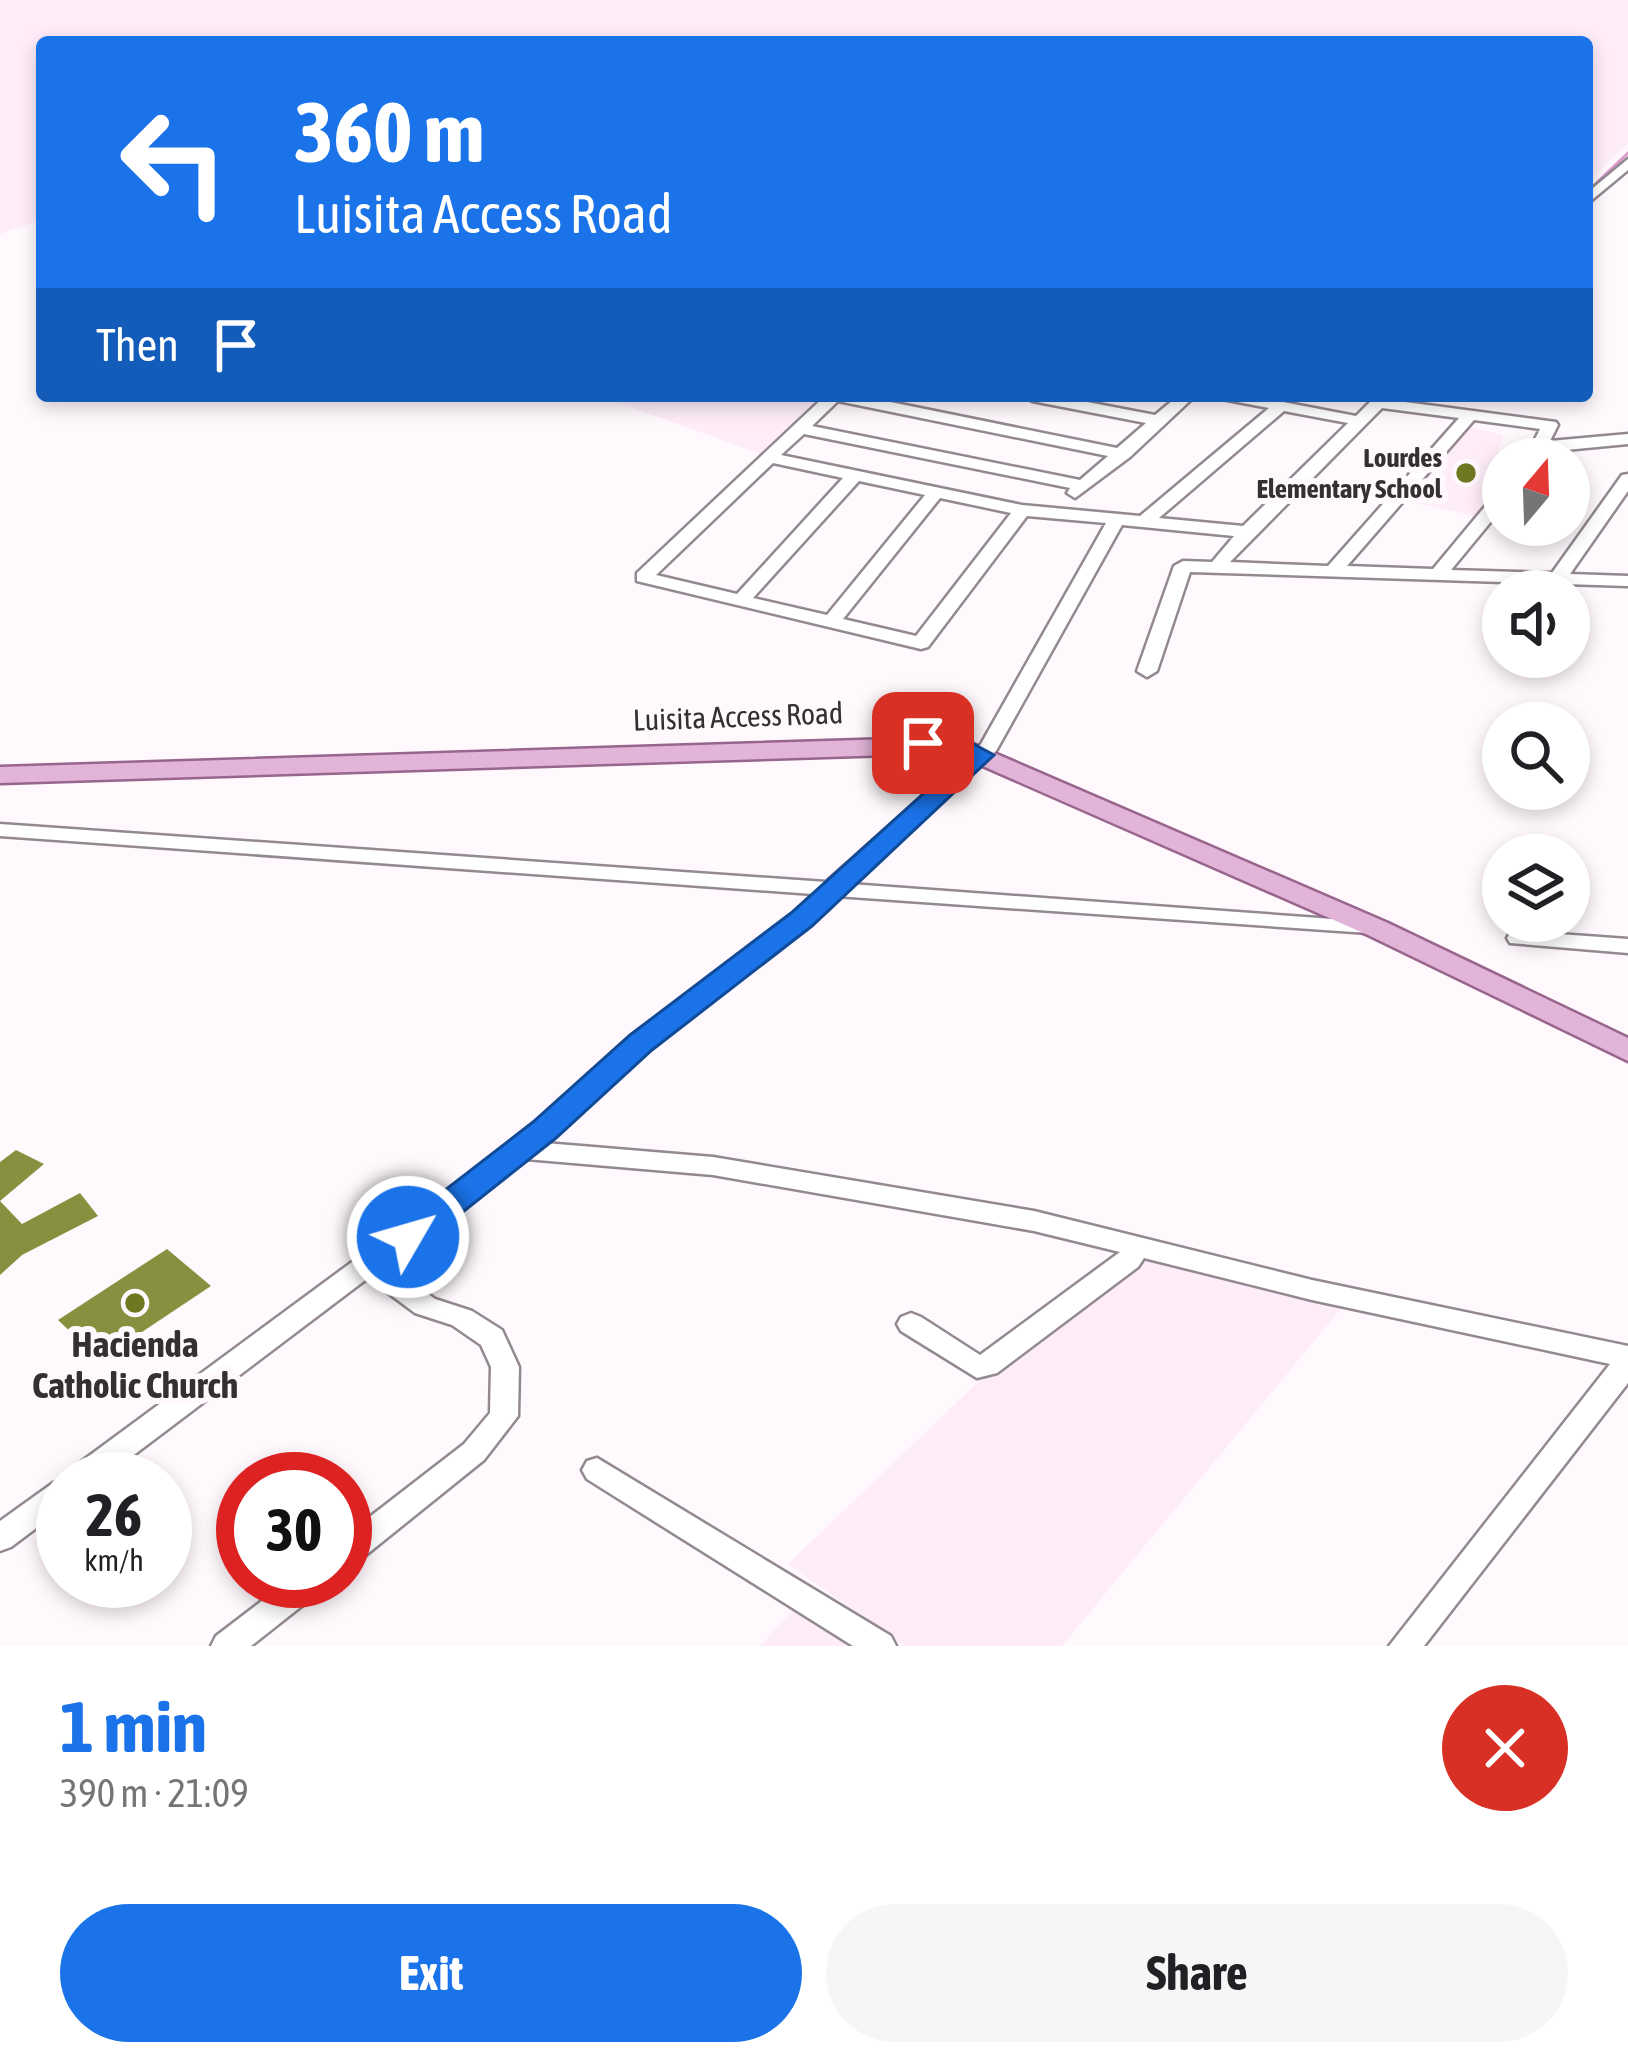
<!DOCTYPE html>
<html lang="en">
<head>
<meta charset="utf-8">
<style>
  body { margin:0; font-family:"Asap Condensed",sans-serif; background:#f6f6f6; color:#202124; height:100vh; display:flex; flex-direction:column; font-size:45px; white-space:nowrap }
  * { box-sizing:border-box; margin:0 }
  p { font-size:39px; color:#757577 }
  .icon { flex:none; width:66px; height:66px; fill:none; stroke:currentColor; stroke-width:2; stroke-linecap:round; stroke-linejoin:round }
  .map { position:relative; height:1646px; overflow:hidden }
  .sheet { display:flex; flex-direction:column; background:#fff; flex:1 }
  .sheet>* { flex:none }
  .guide { position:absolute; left:36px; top:36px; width:1557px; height:366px; border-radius:12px; box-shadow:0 6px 18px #0003; background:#1a73e8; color:#fff; overflow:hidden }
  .needle { width:78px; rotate:19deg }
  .tools { position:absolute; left:1482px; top:438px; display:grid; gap:24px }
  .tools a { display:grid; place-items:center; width:108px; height:108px; border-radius:50%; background:#fff; box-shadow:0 6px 18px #0003; font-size:60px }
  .speed { position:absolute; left:36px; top:1452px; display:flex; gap:24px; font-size:60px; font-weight:700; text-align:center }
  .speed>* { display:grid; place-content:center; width:156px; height:156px; border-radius:50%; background:#fff; box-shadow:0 6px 18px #0003; line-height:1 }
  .speed small { font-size:30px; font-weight:400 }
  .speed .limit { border:18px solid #d22; background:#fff; color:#111 }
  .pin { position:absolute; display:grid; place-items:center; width:102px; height:102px; color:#fff; margin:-51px; border-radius:24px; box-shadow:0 6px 18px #0006 }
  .me { position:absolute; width:132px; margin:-66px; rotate:52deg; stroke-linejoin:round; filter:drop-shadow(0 0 9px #0008) }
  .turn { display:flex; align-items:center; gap:42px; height:252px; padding:0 60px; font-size:54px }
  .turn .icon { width:156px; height:156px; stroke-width:2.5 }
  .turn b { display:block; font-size:84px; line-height:102px }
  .then { display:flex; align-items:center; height:114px; padding:0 60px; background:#0003; gap:24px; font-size:45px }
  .round { display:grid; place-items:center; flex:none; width:126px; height:126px; border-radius:63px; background:#f6f6f6 }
  .summary { display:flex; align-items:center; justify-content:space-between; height:204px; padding:0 60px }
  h1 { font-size:72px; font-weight:700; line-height:90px; color:#1a73e8 }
  .cta { display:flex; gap:24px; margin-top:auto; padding:24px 60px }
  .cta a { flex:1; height:138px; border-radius:72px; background:#1a73e8; color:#fff; font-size:48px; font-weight:700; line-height:138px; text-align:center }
  .cta a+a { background:#f6f6f6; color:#202124 }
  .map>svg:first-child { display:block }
  .built { fill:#feedf9 }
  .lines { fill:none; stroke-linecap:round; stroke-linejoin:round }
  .stream { stroke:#d9c; stroke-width:3 }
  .building { fill:#889040 }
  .minor-casing { stroke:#938990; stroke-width:5 }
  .major-casing { stroke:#98658c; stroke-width:5 }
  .minor { fill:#fff; fill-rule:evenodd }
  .major { fill:#e2b4d7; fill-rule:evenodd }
  .route { fill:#1a73e8; stroke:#114b97; stroke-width:3 }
  .poi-dot { fill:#707721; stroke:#fff9fd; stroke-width:4.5 }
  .labels { text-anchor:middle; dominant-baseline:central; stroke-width:12; stroke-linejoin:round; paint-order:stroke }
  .far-poi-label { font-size:27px; font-weight:bold; fill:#343032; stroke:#fff9fd; text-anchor:end }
  .street-label { font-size:30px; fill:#343032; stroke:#fff9fd }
  .near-poi-label { font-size:36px; font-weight:bold; fill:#343032; stroke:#fff9fd }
</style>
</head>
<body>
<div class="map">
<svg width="1628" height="1646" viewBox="0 0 1628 1646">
  <rect width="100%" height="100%" fill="#fff9fd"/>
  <g class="built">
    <polygon points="0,0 1628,0 1628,143 1587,184 1587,42 42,42 42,220 0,234"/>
    <polygon points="599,396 827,396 766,456"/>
    <polygon points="1471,427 1504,435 1497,452 1525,459 1503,459 1503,487 1479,517 1403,500"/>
    <polygon points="1139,1257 1344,1305 1062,1646 904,1646 788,1564 983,1377"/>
    <polygon points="801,1602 867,1646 760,1646"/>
  </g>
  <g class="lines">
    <polyline class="stream" points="1587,192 1628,153"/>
  </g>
  <g class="building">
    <polygon points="16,1150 44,1164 0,1201 22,1224 80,1193 98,1216 22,1255 0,1275 0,1162"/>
    <polygon points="167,1249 211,1286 100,1360 58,1320"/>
  </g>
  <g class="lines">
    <defs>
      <g id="minor">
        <polygon points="1628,159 1628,170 1587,204 1587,193"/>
        <path d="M825,396h36l256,52 29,-25 -114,-22 -8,-5h32l99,19 23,-19h17l-65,61 -55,41 -8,-5 3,-5 -266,-54 -23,21 241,50 118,11 129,-108 -47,-9 -3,-3h33l104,20 20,-20h17l-3,4 166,22 2,3 -8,16 78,-7v10l-83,8 -4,7h-16l15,-30 -66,-9 -127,146 86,3 64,-77 6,-1v16l-52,63 101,3 70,-98 6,-1v17l-58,83 58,2v10l-438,-14 -33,99 -10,6 -10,-6 37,-105 9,-5 29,1 22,-26 -112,-11 -126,226 -146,133 525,38 8,2 3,5 -3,5 -547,-38 -27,29 -160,124 -104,94 168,14 321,54 278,69 316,66v37l-204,263h-35l221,-282 -298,-64 -168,-42 -6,9 -141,106 -20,5 -76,-47 -4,-7 4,-7 10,-4 10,4 59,38 140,-103 -86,-21 -321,-56 -187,-16 -139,105 48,35 37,12 30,19 17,37 -1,49 -34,44 -128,103 -11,4v-31l119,-92 26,-31 1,-46 -10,-22 -29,-20 -37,-12 -47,-35 -266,201h-37l5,-9 442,-326 121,-107 160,-122 20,-21 -813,-58v-12l826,58 155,-138 125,-221 -79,-7 -99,131 -7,2 -284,-68v-8zM838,401l270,55 -28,24 -268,-54zM1382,408l77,10 -131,148 -98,-4zM1284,411l64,12 -105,103 -84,-8zM773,463l70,15 -106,116 -81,-19zM859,481l66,14 -98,120 -74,-17zM940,498l71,15 -95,123 -73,-17z"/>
        <polygon points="1518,931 1628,939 1628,953 1510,943 1507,938 1510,933"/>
        <polygon points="597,1458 891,1636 896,1646 853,1646 587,1479 582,1470 587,1461"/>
        <polygon points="63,1480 63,1508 11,1547 0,1551 0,1521 53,1483"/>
        <polygon points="288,1581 326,1581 322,1590 251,1646 211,1646 216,1636"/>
      </g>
      <polygon id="major" points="957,737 1388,923 1628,1038 1628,1061 1368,935 953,753 0,783 0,767"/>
    </defs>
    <use href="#minor" class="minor-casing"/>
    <use href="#major" class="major-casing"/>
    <use href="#minor" class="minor"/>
    <use href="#major" class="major"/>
  </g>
  <polygon class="route" points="923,736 966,740 994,755 812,926 652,1050 556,1138 420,1246 408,1250 396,1246 391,1237 396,1228 533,1122 630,1035 791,913 964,757 914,749 910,743"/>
  <g class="poi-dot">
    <circle cx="1466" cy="473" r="12"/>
    <circle cx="135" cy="1303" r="12"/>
  </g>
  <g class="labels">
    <g class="far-poi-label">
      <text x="1442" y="457">Lourdes<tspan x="1442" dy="31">Elementary School</tspan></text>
    </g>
    <g class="street-label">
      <text transform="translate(738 716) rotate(-2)">Luisita Access Road</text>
    </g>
    <g class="near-poi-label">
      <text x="135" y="1344">Hacienda<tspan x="135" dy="41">Catholic Church</tspan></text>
    </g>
  </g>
</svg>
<div class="tools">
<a><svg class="needle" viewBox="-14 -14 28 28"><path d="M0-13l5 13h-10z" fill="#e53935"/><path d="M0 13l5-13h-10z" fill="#757577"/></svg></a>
<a><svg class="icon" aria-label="sound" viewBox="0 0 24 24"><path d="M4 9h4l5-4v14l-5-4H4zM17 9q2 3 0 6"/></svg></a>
<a><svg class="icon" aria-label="search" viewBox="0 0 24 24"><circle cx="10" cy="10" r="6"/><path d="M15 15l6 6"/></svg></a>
<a><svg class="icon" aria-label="layers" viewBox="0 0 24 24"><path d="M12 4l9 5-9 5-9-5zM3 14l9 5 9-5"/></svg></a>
</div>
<div class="speed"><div>26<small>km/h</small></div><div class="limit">30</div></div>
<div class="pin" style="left:923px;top:743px;background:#d93025"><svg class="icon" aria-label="arrive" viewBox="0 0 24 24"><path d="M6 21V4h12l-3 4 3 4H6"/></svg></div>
<svg class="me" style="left:408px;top:1237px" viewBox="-20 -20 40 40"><circle r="17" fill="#1a73e8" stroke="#fff" stroke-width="3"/><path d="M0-11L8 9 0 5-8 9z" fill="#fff"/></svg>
<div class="guide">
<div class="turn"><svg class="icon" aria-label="left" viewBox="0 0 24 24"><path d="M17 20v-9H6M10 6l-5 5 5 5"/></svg><div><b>360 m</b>Luisita Access Road</div></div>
<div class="then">Then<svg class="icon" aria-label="arrive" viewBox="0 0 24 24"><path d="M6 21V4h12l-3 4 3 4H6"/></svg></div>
</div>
</div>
<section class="sheet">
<div class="summary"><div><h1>1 min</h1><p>390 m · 21:09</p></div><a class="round" style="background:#d93025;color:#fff"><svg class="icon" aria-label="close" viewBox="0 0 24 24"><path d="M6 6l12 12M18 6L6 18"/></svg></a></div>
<div class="cta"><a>Exit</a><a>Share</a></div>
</section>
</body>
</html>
